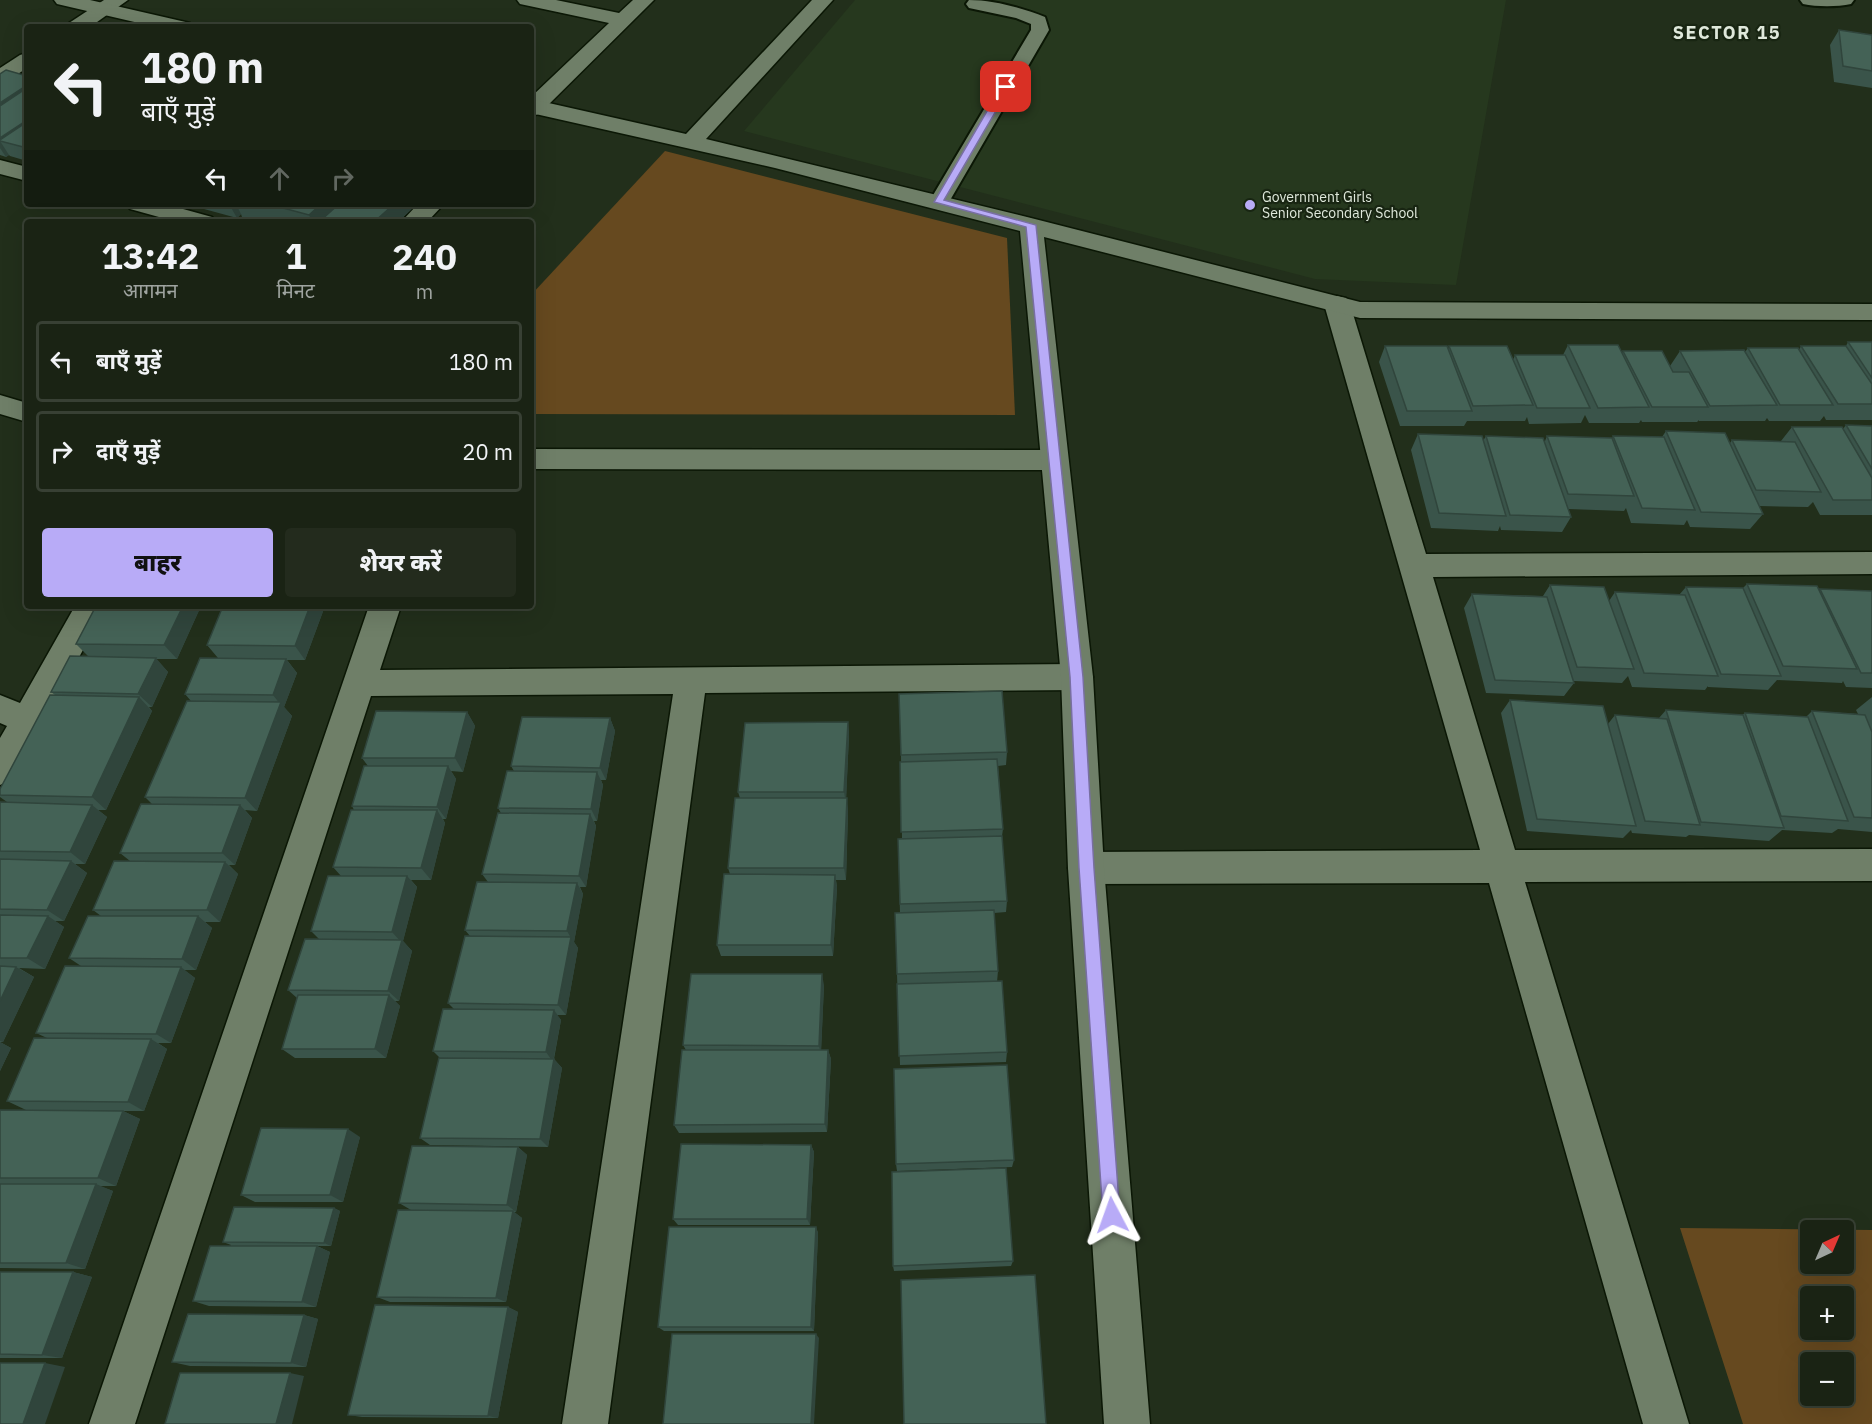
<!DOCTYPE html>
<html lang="hi">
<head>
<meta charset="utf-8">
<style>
  body { margin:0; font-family:"IBM Plex Sans","Noto Sans Devanagari",sans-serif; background:#232b1d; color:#f1f3f6; height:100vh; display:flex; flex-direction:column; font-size:22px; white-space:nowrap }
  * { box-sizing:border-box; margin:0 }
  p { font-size:20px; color:#9fa4a0 }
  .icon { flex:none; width:33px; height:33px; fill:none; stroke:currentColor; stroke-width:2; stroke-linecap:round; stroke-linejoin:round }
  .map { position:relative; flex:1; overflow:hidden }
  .drawer { position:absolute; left:24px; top:219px; width:510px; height:390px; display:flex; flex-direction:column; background:#1a2314; border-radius:6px; box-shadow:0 6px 24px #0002,0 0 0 2px #384034 }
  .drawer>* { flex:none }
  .top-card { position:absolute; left:24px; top:24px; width:510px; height:183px; border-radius:6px; box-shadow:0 6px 24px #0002,0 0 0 2px #384034; background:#1a2314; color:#f1f3f6; overflow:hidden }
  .needle { width:39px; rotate:44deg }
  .controls { position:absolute; left:1800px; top:1220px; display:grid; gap:12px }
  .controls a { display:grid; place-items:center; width:54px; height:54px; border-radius:6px; background:#1a2314; box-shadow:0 6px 24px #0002,0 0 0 2px #384034; font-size:30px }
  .pin { position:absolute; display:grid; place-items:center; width:51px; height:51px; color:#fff; margin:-26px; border-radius:12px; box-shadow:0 3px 9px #0006 }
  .me { position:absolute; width:66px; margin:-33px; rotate:356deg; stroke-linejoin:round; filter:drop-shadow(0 0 4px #0008) }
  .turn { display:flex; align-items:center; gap:21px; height:126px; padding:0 18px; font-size:27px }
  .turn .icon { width:78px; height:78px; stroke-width:2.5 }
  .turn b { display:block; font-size:42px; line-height:51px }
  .lanes { display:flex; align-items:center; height:57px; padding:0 18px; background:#0003; justify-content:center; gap:30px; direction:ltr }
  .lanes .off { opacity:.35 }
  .eta { display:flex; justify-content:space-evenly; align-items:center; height:102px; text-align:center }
  .eta b { font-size:36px; font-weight:800; line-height:42px }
  .action { display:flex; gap:12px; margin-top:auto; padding:12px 18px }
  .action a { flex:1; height:69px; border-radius:6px; background:#b8abf7; color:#111; font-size:24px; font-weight:800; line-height:69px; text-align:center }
  .action a+a { background:#232b1d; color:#f1f3f6 }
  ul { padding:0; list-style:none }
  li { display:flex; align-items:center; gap:18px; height:81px; margin:0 12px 9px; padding:0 6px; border:3px solid #384034; border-radius:6px }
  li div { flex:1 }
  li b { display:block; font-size:22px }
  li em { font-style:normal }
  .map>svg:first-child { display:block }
  .built { fill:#26381e }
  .green { fill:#66491f; fill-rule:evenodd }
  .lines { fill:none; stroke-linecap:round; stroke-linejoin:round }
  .lane-casing { stroke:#0b1705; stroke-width:4 }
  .street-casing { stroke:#0b1705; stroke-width:3 }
  .secondary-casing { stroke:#0b1705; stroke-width:3 }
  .lane { fill:#6f7f68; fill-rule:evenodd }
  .street { fill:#6f7f68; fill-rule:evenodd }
  .secondary { fill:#6f7f68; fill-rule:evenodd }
  .wall { fill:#3a544a }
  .shaded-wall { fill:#30453c }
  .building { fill:#446256; stroke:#30453c; stroke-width:1.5 }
  .route { fill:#b8abf7; stroke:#786fa1; stroke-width:1.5 }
  .poi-dot { fill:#b8abf7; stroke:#182512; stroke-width:2 }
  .labels { text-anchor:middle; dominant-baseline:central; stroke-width:4.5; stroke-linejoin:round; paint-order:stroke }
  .far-poi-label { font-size:14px; fill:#dfe8db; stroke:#182512; text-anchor:start }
  .far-district-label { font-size:18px; font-weight:bold; letter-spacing:1.5px; fill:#dfe8db; stroke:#182512 }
</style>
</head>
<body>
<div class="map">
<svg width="1872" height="1424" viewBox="0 0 1872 1424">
  <rect width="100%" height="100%" fill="#222f1b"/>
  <polygon class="built" points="855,0 1506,0 1456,285 1315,279 744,131"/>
  <g class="green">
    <polygon points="665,151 1007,238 1015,415 531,414 531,295"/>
    <path d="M1680,1228l192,2v194h-129zM1810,1230h34v33h-34zM1810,1296h34v33h-34zM1810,1362h34v33h-34z"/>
  </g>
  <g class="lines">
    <defs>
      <g id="lane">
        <path d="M969,0c25,0 53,8 76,17l4,13 -100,172 -3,4h-14l-3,-4 102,-172v-6l-15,-6 -47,-10 -3,-4z"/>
        <path d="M1800,0h54l-3,4c-14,3 -34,3 -48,0z"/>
      </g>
      <g id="street">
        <polygon points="104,0 128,0 90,27 66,27 69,23"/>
        <polygon points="517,0 556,0 619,13 633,0 654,0 539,114 531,116 531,97 609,23 520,4"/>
        <polygon points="27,53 27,68 7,81 0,83 0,68 20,55"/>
        <polygon points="0,160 27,167 27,181 0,174"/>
        <polygon points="126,204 165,204 212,217 216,222 177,222 130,209"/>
        <polygon points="418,204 444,204 427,222 401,222"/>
        <polygon points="1337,296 1346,298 1350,304 1426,554 1872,552 1872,574 1433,577 1515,850 1872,849 1872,881 1525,882 1689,1424 1643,1424 1489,883 1086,884 1073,879 1068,868 1073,857 1086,852 1480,850 1324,304 1328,298"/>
        <polygon points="0,395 27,403 27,422 0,414"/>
        <polygon points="531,449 1053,450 1063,453 1067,460 1063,467 1053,470 531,469"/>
        <polygon points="75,606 107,606 12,780 0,785 0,738 7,726 0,723 0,695 20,703"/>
        <polygon points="369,606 401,606 380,670 1077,664 1088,668 1093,677 1088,686 1077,690 705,693 608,1424 562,1424 673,694 371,696 135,1424 89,1424"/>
      </g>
      <g id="secondary">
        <polygon points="54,0 90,0 190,23 193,27 156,27 57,4"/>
        <polygon points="812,0 833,0 706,139 1031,218 1360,302 1872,304 1872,320 1360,318 1044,237 1093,677 1104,868 1150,1424 1104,1424 1068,868 1061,677 1020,231 775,168 531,113 531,99 686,134"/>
      </g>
    </defs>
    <use href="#lane" class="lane-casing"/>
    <use href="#street" class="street-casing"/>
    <use href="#secondary" class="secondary-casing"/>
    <use href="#lane" class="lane"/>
    <use href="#street" class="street"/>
    <use href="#secondary" class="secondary"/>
  </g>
  <g class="wall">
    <polygon points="1839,30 1872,35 1872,88 1834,82 1830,45"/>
    <polygon points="0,74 27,76 27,161 10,156 9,155 6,157 0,155"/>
    <polygon points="183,204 417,204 398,222 261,222 242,217 241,214 237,218 204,209 202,206 199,208"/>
    <polygon points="1848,342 1872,342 1872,420 1826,420 1824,416 1820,421 1769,421 1767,418 1765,421 1699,421 1699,420 1697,422 1642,422 1641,420 1639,423 1589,423 1585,415 1581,423 1529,424 1527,417 1525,421 1467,421 1464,426 1400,426 1379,362 1385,346 1448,349 1449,346 1513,360 1515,355 1563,355 1568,345 1622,353 1623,351 1670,366 1680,351 1745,352 1748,348 1799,350 1801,346 1846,346"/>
    <polygon points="1846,425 1872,426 1872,515 1820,515 1813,502 1808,507 1759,506 1763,514 1750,529 1690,527 1687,520 1684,525 1631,523 1626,508 1624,511 1568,509 1571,517 1562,532 1501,530 1500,526 1498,531 1431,528 1411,450 1418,434 1483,441 1486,436 1545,441 1547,436 1612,439 1613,436 1662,437 1666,431 1730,443 1732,440 1781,441 1792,427 1843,429"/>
    <polygon points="1747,584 1819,591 1820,589 1872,591 1872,688 1846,687 1843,681 1842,683 1777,680 1768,690 1708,687 1708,686 1705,690 1632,687 1628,676 1622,683 1574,681 1574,683 1564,696 1486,693 1464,608 1472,594 1543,596 1550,585 1609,601 1615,592 1679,595 1686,587 1743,588"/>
    <polygon points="201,606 177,659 156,659 168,672 152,707 149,707 152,711 106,810 98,810 107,817 85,864 75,864 87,873 64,921 55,921 64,927 45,969 19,968 34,977 3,1042 0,1042 11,1048 0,1071 0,802 7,802 0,797 0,789 55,695 51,692 89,657 76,644"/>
    <polygon points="223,606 325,606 305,660 287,660 297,673 284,707 292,716 257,811 245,810 252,818 235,865 229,865 238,874 220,922 205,922 212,928 196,970 184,970 195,978 171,1043 158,1043 167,1049 144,1111 123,1111 140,1119 116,1186 99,1186 113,1191 85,1269 0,1268 0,1110 26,1110 7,1101 47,1038 36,1033 81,966 69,958 101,916 93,910 130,861 120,853 153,805 145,797 191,701 185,694 218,658 207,645"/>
    <polygon points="1872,697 1872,832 1838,829 1832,833 1782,830 1769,841 1689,835 1686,837 1632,833 1631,830 1623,838 1527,831 1501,713 1510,700 1608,724 1615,715 1659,718 1666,710 1742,715 1745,713 1806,717 1812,711 1858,714 1856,710"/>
    <polygon points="467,712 475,726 463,772 451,771 456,779 446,819 443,819 445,823 431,880 411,880 417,887 403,941 412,951 399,1001 395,1001 400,1006 386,1058 295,1058 282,1049 297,998 288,990 319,939 311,931 341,876 333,867 354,810 352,806 368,766 362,758"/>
    <polygon points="610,718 615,731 606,780 601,780 603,785 597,821 594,821 596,826 586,887 580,887 583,894 574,942 578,948 566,1015 557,1015 561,1020 554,1059 562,1068 548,1147 430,1145 420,1138 440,1058 433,1051 454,1009 448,1003 470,936 465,930 488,882 482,874 501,813 498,808 514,771 511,766"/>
    <polygon points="848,722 849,735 846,798 848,811 846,880 836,880 837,887 833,956 721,956 717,945 730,874 728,868 740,798 738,792"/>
    <polygon points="1007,752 1006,765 998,766 1003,829 1002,836 1007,901 1006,912 994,913 998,971 997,982 1007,1052 1006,1062 900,1065 897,974 900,913 898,839 902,838 901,755"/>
    <polygon points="824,985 821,1050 828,1050 831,1059 827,1132 679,1133 674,1125 686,1050 683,1045"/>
    <polygon points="360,1137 343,1202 255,1202 241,1195"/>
    <polygon points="811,1145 814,1152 810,1225 678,1225 673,1219"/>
    <polygon points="518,1147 527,1155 516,1212 514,1212 522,1218 506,1302 390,1302 377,1297 411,1210 399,1203"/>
    <polygon points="1014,1160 1012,1167 897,1171 896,1164"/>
    <polygon points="334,1208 340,1211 331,1246 317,1246 330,1252 316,1307 209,1306 193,1301 231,1245 223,1242"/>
    <polygon points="816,1227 818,1233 814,1331 664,1331 658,1327"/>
    <polygon points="1013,1261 1011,1266 894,1271 893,1266"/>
    <polygon points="0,1272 73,1272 92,1277 62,1358 0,1358"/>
    <polygon points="508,1307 518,1312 498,1418 362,1417 348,1415"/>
    <polygon points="304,1315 318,1319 306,1367 190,1366 172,1362"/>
  </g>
  <g class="shaded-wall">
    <polygon points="27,85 27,107 0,125 0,103"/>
    <polygon points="27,120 27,142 0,141 0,138"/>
    <polygon points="0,141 9,155 6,157 0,148"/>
    <polygon points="197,204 201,204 202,206 199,208"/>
    <polygon points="229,204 236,204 241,214 237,218"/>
    <polygon points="321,204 357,204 337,222 312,222 309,215"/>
    <polygon points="394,204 417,204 398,222 374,222"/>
    <polygon points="183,606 201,606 177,659 164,645"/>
    <polygon points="310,606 325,606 305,660 295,646"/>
    <polygon points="156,658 168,672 152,707 138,694"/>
    <polygon points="286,659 297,673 284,707 292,716 257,811 245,798 280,704 273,695"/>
    <polygon points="139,697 152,711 106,810 92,797"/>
    <polygon points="467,712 475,726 463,772 455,758"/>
    <polygon points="610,718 615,731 606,780 600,768"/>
    <polygon points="848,722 849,735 846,804 844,792"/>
    <polygon points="448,766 456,779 446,819 437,807"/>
    <polygon points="597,772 603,785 597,821 591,809"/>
    <polygon points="847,798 848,811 846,880 844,868"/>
    <polygon points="92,805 107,817 85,864 70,852"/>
    <polygon points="240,805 252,818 235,865 222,853"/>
    <polygon points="437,810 445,823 431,880 421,868"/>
    <polygon points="590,814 596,826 586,887 579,876"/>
    <polygon points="71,861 87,873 64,921 47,910"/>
    <polygon points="225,862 238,874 220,922 207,910"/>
    <polygon points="835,875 837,887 833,956 831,945"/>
    <polygon points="407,876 417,887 403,941 412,951 399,1001 388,991 401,942 392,932"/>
    <polygon points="577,883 583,894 574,942 578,948 566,1015 558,1005 571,938 567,931"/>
    <polygon points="48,916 64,927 45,969 27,958"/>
    <polygon points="198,916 212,928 196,970 182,959"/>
    <polygon points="16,967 34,977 3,1042 0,1041 0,1001"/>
    <polygon points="181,967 195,978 171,1043 156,1034"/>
    <polygon points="822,974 824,985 821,1055 819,1046"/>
    <polygon points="389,995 400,1006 386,1058 375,1049"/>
    <polygon points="554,1010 561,1020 553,1062 546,1052"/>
    <polygon points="151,1039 167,1049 144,1111 128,1102"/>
    <polygon points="0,1042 11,1048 0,1071"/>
    <polygon points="828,1050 831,1059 827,1132 825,1124"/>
    <polygon points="554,1059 562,1068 548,1147 540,1139"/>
    <polygon points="123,1111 140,1119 116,1186 98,1178"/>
    <polygon points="348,1129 360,1137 343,1202 330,1195"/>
    <polygon points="811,1145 814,1152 810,1225 807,1219"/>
    <polygon points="518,1147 527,1155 516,1212 507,1205"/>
    <polygon points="96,1184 113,1191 85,1269 66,1263"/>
    <polygon points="334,1208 340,1211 331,1246 324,1243"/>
    <polygon points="513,1211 522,1218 506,1302 496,1298"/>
    <polygon points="816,1227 818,1233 814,1331 811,1327"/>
    <polygon points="317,1246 330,1252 316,1307 302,1302"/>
    <polygon points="73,1272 92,1277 62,1358 42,1355"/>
    <polygon points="508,1307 518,1312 498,1418 488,1416"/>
    <polygon points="304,1315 318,1319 306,1367 291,1363"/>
    <polygon points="816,1334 819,1338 814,1424 811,1424"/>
    <polygon points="45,1363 65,1367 45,1424 23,1424"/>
    <polygon points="290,1373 304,1376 292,1424 276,1424"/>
  </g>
  <g class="building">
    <polygon points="1839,30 1872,35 1872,71 1843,66"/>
    <polygon points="6,70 27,76 27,85 0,103 0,74"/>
    <polygon points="27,88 27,120 0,138 0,106"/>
    <polygon points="27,122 27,148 0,141 0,140"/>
    <polygon points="268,204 321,204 309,215"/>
    <polygon points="339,204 394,204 374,222 319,222"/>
    <polygon points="1848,342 1872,342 1872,378"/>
    <polygon points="1568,345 1618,345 1649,407 1598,408"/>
    <polygon points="1385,346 1447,346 1472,411 1407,411"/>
    <polygon points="1449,346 1507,346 1533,405 1473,406"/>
    <polygon points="1801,346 1846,346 1872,384 1872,404 1838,404"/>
    <polygon points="1748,348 1798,348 1833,405 1780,405"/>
    <polygon points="1744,350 1777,405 1710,406 1680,351"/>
    <polygon points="1623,351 1662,351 1673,372 1689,372 1708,407 1652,407"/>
    <polygon points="1515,355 1565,355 1590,408 1537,408"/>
    <polygon points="1846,425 1872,426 1872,469"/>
    <polygon points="1792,427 1842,427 1872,478 1872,500 1833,500"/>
    <polygon points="1666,431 1725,433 1763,514 1701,512"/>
    <polygon points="1418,434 1482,436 1506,516 1439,513"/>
    <polygon points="1486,436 1543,438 1571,517 1510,515"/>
    <polygon points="1547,436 1612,438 1634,496 1568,494"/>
    <polygon points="1613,436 1664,437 1695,510 1642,508"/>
    <polygon points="1732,440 1795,442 1821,492 1756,490"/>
    <polygon points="1747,584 1817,586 1857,669 1783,666"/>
    <polygon points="1550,585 1604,587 1634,669 1577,667"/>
    <polygon points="1686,587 1743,588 1781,676 1721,674"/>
    <polygon points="1820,589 1872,591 1872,673 1861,673"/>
    <polygon points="1615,592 1685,595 1718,676 1644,673"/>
    <polygon points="1472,594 1547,597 1574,683 1495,680"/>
    <polygon points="96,606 183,606 164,645 76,644"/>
    <polygon points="223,606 310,606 295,646 207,645"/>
    <polygon points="70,656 156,658 138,694 51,692"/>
    <polygon points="200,658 286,659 273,695 185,694"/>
    <polygon points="1002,691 1007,752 901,755 899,694"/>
    <polygon points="50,695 139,697 92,797 0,795 0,789"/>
    <polygon points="1510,700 1603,706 1636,826 1537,819"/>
    <polygon points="187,701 281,702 245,798 145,797"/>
    <polygon points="1666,710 1743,715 1784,828 1701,822"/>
    <polygon points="376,711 467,712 455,758 362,758"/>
    <polygon points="1812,711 1865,715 1872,732 1872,818 1854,817"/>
    <polygon points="1745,713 1808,717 1848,821 1781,816"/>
    <polygon points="1615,715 1667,719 1700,825 1645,821"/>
    <polygon points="522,717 610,718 600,768 511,766"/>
    <polygon points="848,722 844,792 738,792 745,723"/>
    <polygon points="997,759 1003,829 901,832 900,762"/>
    <polygon points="364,766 448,766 437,807 352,806"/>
    <polygon points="507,771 597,772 591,809 498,808"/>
    <polygon points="735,798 847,798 844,868 728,868"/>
    <polygon points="0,802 92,805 70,852 0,851"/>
    <polygon points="141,804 240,805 222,853 120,853"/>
    <polygon points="351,810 437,810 421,868 333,867"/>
    <polygon points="498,813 590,814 579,876 482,874"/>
    <polygon points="1002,836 1007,901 900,904 898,839"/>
    <polygon points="0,859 71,861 47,910 0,909"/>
    <polygon points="114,861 225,862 207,910 93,910"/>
    <polygon points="724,874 835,875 831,945 717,945"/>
    <polygon points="328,876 407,876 392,932 311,931"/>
    <polygon points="477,882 577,883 567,931 465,930"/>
    <polygon points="994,910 998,971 897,974 895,913"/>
    <polygon points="0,915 48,916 27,958 0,958"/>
    <polygon points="88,916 198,916 182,959 69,958"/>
    <polygon points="465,936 571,937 558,1005 448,1003"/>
    <polygon points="305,939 402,940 388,991 288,990"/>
    <polygon points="0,966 16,967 0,1001"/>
    <polygon points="65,966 181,967 156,1034 36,1033"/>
    <polygon points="691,974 822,974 819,1046 683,1045"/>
    <polygon points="1002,981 1007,1052 899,1056 897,984"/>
    <polygon points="298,995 389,995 375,1049 282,1049"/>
    <polygon points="443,1009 554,1010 546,1052 433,1051"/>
    <polygon points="34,1038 151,1039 128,1102 7,1101"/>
    <polygon points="682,1050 828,1050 825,1124 674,1125"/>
    <polygon points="439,1058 554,1059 540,1139 420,1138"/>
    <polygon points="1007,1065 1014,1160 896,1164 894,1069"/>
    <polygon points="0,1110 123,1111 98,1178 0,1178"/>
    <polygon points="261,1128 348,1129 330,1195 241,1195"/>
    <polygon points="681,1144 811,1145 807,1219 673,1219"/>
    <polygon points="412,1146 518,1147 507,1205 399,1203"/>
    <polygon points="1006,1168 1013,1261 893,1266 892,1172"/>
    <polygon points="0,1184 96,1184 66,1263 0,1263"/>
    <polygon points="234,1207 334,1208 324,1243 223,1242"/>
    <polygon points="398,1210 513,1211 496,1298 377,1297"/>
    <polygon points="669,1227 816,1227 811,1327 658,1327"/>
    <polygon points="210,1246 317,1246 302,1302 193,1301"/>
    <polygon points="0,1272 73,1272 42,1355 0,1354"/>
    <polygon points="1035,1275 1046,1424 904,1424 901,1280"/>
    <polygon points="375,1305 508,1307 488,1416 348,1415"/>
    <polygon points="188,1314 304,1315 291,1363 172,1362"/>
    <polygon points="672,1334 816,1334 811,1424 663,1424"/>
    <polygon points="0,1363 45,1363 23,1424 0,1424"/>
    <polygon points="180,1373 290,1373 276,1424 165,1424"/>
  </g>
  <polygon class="route" points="1006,84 1010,87 944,200 1036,225 1083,677 1094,868 1120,1215 1118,1222 1112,1224 1105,1222 1103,1215 1079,868 1070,677 1026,227 934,202 1001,87"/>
  <circle class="poi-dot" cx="1250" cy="205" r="6"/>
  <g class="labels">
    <g class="far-poi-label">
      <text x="1262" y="197">Government Girls<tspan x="1262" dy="16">Senior Secondary School</tspan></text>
    </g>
    <g class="far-district-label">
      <text x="1727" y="32">SECTOR 15</text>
    </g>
  </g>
</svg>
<div class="controls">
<a><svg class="needle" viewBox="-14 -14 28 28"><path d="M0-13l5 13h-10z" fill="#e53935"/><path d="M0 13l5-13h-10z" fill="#9fa4a0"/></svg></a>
<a>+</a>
<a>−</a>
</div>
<div class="pin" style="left:1006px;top:87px;background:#d93025"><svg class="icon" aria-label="arrive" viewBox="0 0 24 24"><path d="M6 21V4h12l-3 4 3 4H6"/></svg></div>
<svg class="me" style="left:1112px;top:1215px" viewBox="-20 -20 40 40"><path d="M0-17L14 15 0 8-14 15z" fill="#b8abf7" stroke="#fff" stroke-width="4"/></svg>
<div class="top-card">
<div class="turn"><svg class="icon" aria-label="left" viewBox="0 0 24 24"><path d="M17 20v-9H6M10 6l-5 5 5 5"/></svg><div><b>180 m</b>बाएँ मुड़ें</div></div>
<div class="lanes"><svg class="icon" aria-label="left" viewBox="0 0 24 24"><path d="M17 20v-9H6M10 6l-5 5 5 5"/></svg><svg class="icon off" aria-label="ahead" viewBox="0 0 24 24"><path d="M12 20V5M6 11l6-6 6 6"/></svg><svg class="icon off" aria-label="right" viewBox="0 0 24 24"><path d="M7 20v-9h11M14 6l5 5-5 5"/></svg></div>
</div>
<section class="drawer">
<div class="eta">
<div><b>13:42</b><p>आगमन</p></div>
<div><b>1</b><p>मिनट</p></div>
<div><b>240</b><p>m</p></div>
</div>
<ul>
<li><svg class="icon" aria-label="left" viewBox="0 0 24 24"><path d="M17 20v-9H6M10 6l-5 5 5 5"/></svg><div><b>बाएँ मुड़ें</b></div><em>180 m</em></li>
<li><svg class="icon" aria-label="right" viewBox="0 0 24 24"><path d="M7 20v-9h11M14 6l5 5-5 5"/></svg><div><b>दाएँ मुड़ें</b></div><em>20 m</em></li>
</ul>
<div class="action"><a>बाहर</a><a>शेयर करें</a></div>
</section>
</div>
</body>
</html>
